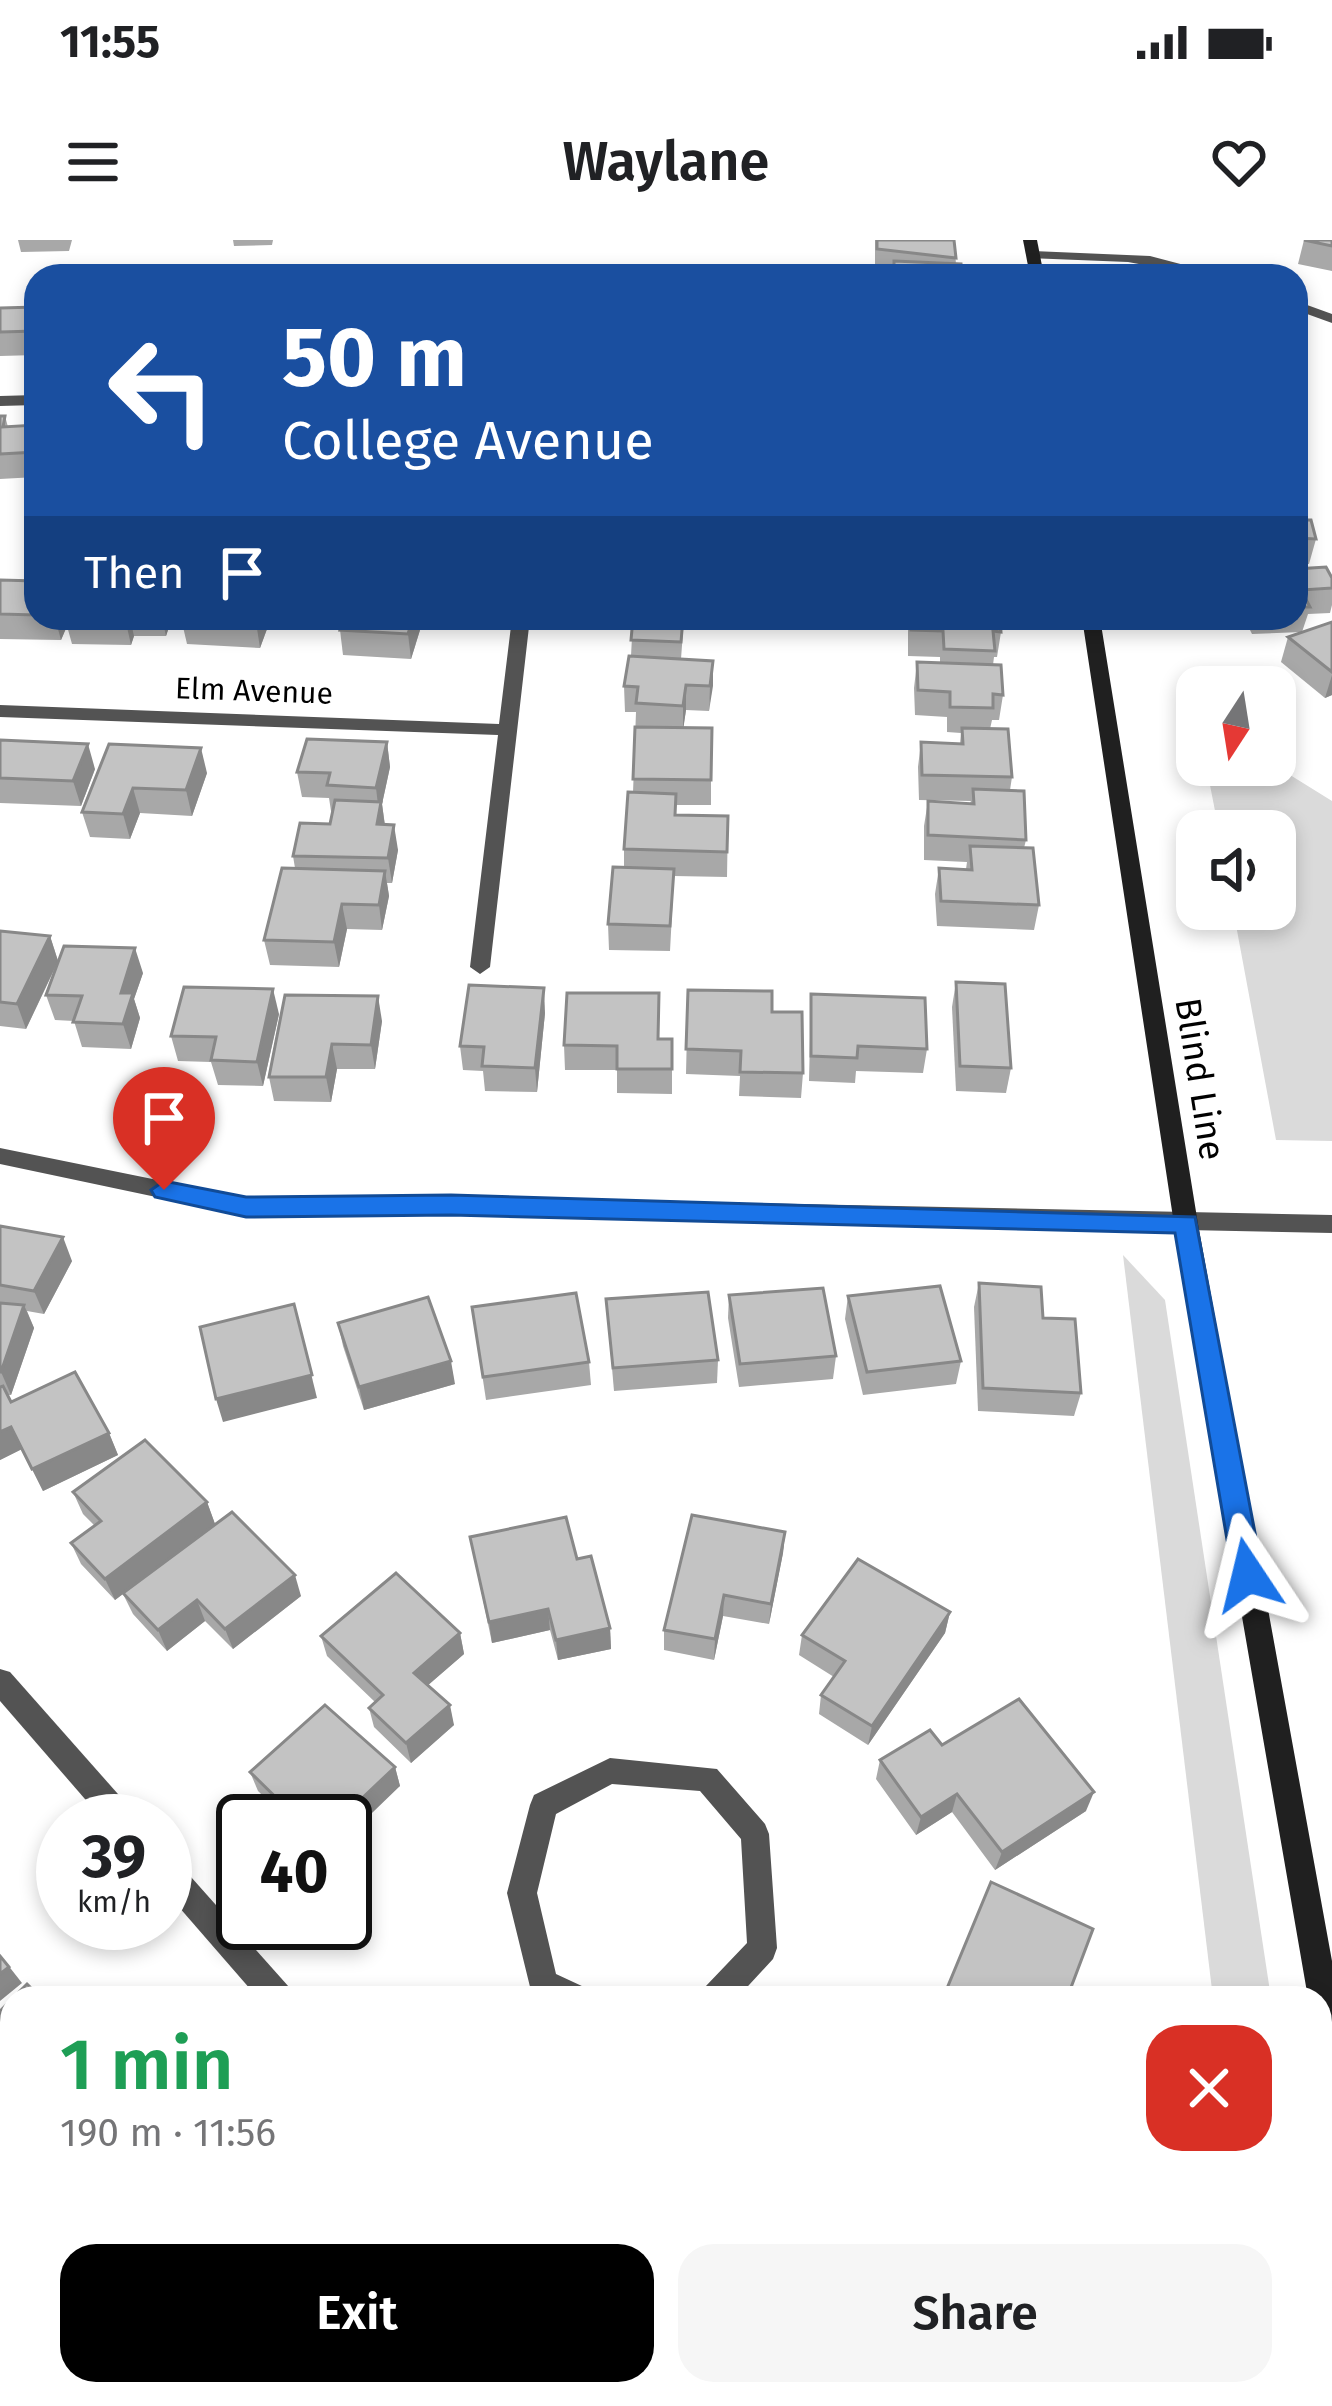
<!DOCTYPE html>
<html lang="en">
<head>
<meta charset="utf-8">
<style>
  body { margin:0; font-family:"Fira Sans",sans-serif; background:#f6f6f6; color:#202124; height:100vh; display:flex; flex-direction:column; font-size:45px; white-space:nowrap }
  * { box-sizing:border-box; margin:0 }
  p { font-size:39px; color:#757577 }
  .icon { flex:none; width:66px; height:66px; fill:none; stroke:currentColor; stroke-width:2; stroke-linecap:round; stroke-linejoin:round }
  .map { position:relative; flex:1; overflow:hidden }
  .details { position:absolute; left:0px; top:1746px; width:1332px; height:420px; display:flex; flex-direction:column; background:#fff; border-radius:36px 36px 0 0; box-shadow:0 6px 18px #0003 }
  .details>* { flex:none }
  .guide { position:absolute; left:24px; top:24px; width:1284px; height:366px; border-radius:36px; box-shadow:0 6px 18px #0003; background:#1a4fa0; color:#fff; overflow:hidden }
  .needle { width:78px; rotate:192deg }
  .fabs { position:absolute; left:1176px; top:426px; display:grid; gap:24px }
  .fabs a { display:grid; place-items:center; width:120px; height:120px; border-radius:24px; background:#fff; box-shadow:0 6px 18px #0003; font-size:60px }
  .speed { position:absolute; left:36px; top:1554px; display:flex; gap:24px; font-size:60px; font-weight:700; text-align:center }
  .speed>* { display:grid; place-content:center; width:156px; height:156px; border-radius:50%; background:#fff; box-shadow:0 6px 18px #0003; line-height:1 }
  .speed small { font-size:30px; font-weight:400 }
  .speed .limit { border:6px solid #111; border-radius:18px; background:#fff; color:#111 }
  .pin { position:absolute; display:grid; place-items:center; width:102px; height:102px; color:#fff; margin:-123px -51px; border-radius:50% 50% 50% 0; rotate:-45deg; box-shadow:0 0 12px #0007 }
  .pin .icon { rotate:45deg }
  .me { position:absolute; width:132px; margin:-66px; rotate:350deg; stroke-linejoin:round; filter:drop-shadow(0 0 9px #0008) }
  .turn { display:flex; align-items:center; gap:42px; height:252px; padding:0 60px; font-size:54px }
  .turn .icon { width:156px; height:156px; stroke-width:2.5 }
  .turn b { display:block; font-size:84px; line-height:102px }
  .then { display:flex; align-items:center; height:114px; padding:0 60px; background:#0003; gap:24px; font-size:45px }
  .round { display:grid; place-items:center; flex:none; width:126px; height:126px; border-radius:36px; background:#f6f6f6 }
  .summary { display:flex; align-items:center; justify-content:space-between; height:204px; padding:0 60px }
  h1 { font-size:72px; font-weight:600; line-height:90px; color:#1e9e55 }
  .action { display:flex; gap:24px; margin-top:auto; padding:24px 60px }
  .action a { flex:1; height:138px; border-radius:36px; background:#000; color:#fff; font-size:48px; font-weight:600; line-height:138px; text-align:center }
  .action a+a { background:#f6f6f6; color:#202124 }
  .status { display:flex; justify-content:space-between; align-items:center; height:84px; padding:0 60px; background:#fff; direction:ltr }
  .status svg { height:33px; fill:currentColor }
  header { display:flex; justify-content:space-between; align-items:center; height:156px; padding:0 60px; background:#fff; font-size:54px; font-weight:600 }
  .map>svg:first-child { display:block }
  .green { fill:#dadada }
  .lines { fill:none; stroke-linecap:round; stroke-linejoin:round }
  .street { fill:#535353; fill-rule:evenodd }
  .secondary { fill:#202020; fill-rule:evenodd }
  .wall { fill:#a8a8a8 }
  .shaded-wall { fill:#888 }
  .building { fill:#c3c3c3; stroke:#888; stroke-width:3 }
  .route { fill:#1a73e8; stroke:#114b97; stroke-width:3 }
  .labels { text-anchor:middle; dominant-baseline:central; stroke-width:9; stroke-linejoin:round; paint-order:stroke }
  .far-street-label { font-size:30px; fill:#000; stroke:#fff }
  .street-label { font-size:36px; fill:#000; stroke:#fff }
</style>
</head>
<body>
<div class="status"><b>11:55</b><svg viewBox="0 0 49 12"><path d="M0 12V9h3v3zM5 12V6h3v6zM10 12V3h3v9zM15 12V0h3v12zM26 1h20v11H26zM47 4h2v5h-2z"/></svg></div>
<header><svg class="icon" aria-label="menu" viewBox="0 0 24 24"><path d="M4 6h16M4 12h16M4 18h16"/></svg>Waylane<svg class="icon" aria-label="heart" viewBox="0 0 24 24"><path d="M12 20l-8-8c-3-5 5-10 8-4 3-6 11-1 8 4z"/></svg></header>
<div class="map">
<svg width="1332" height="2166" viewBox="0 0 1332 2166">
  <rect width="100%" height="100%" fill="#fff"/>
  <g class="green">
    <polygon points="1206,525 1274,525 1332,561 1332,901 1276,900 1233,669 1275,669 1275,591 1219,591"/>
    <polygon points="1123,1015 1165,1060 1271,1758 1213,1758"/>
    <polygon points="1320,2077 1332,2166 1263,2166 1261,2154 1320,2154"/>
  </g>
  <g class="lines">
    <g class="street">
      <polygon points="1033,11 1150,16 1226,36 1204,36 1128,22 1028,18 1028,12"/>
      <polygon points="1296,61 1332,74 1332,83 1296,70"/>
      <polygon points="36,155 36,165 0,166 0,156"/>
      <polygon points="512,378 530,378 490,727 480,734 470,727 498,495 0,477 0,465 499,484"/>
      <polygon points="0,908 246,958 451,957 1332,975 1332,993 451,975 246,976 0,924"/>
      <polygon points="0,1429 10,1432 133,1571 137,1581 104,1581 0,1461"/>
      <polygon points="610,1518 717,1529 765,1584 769,1594 777,1708 773,1719 737,1758 701,1758 705,1747 747,1703 741,1599 700,1551 612,1544 556,1574 537,1653 556,1734 584,1747 588,1758 532,1755 507,1653 530,1565 534,1555"/>
      <polygon points="165,1615 175,1619 289,1747 293,1758 258,1758 165,1651"/>
      <polygon points="567,2154 604,2154 609,2166 572,2166"/>
    </g>
    <g class="secondary">
      <polygon points="1023,0 1037,0 1044,36 1030,36"/>
      <polygon points="1082,378 1100,378 1198,984 1332,1721 1332,1821 1320,1814 1320,1758 1308,1758 1174,984"/>
    </g>
  </g>
  <g class="wall">
    <polygon points="18,0 72,0 69,11 21,12"/>
    <polygon points="233,0 273,0 272,5 234,6"/>
    <polygon points="875,0 954,0 956,24 961,36 893,36 875,33"/>
    <polygon points="1304,0 1332,0 1332,31 1298,24"/>
    <polygon points="36,67 36,115 0,116 0,68"/>
    <polygon points="0,176 5,176 8,187 36,185 36,237 0,239"/>
    <polygon points="1296,221 1303,239 1296,262"/>
    <polygon points="1296,280 1316,299 1309,324 1296,324"/>
    <polygon points="1296,329 1332,338 1332,365 1330,373 1308,374 1302,392 1252,394 1244,378 1296,378"/>
    <polygon points="0,340 36,341 36,378 172,378 166,396 134,396 131,405 72,404 67,386 61,400 0,399"/>
    <polygon points="181,378 271,378 260,408 187,404"/>
    <polygon points="344,378 419,378 420,390 411,419 343,415 340,390"/>
    <polygon points="633,378 684,378 681,419 713,421 709,471 686,470 683,488 711,540 711,565 676,565 676,575 728,576 727,637 674,636 670,711 609,710 608,684 624,628 624,609 633,553 636,472 625,472 624,446 631,416"/>
    <polygon points="908,378 1000,378 1001,392 997,417 994,417 993,425 1003,455 999,480 992,480 990,489 1012,537 1010,550 1026,600 1024,608 1039,665 1034,690 937,686 935,654 939,628 966,629 967,622 924,620 924,586 928,561 970,563 971,561 919,560 918,527 921,502 960,504 961,493 947,492 947,477 915,475 914,448 917,422 940,423 940,417 908,416"/>
    <polygon points="1332,382 1332,455 1325,458 1281,422 1288,397"/>
    <polygon points="0,500 95,529 81,566 0,563"/>
    <polygon points="387,502 390,527 382,564 385,585 398,610 392,643 387,643 389,656 382,690 347,689 339,727 270,725 264,700 295,628 293,616 330,584 333,571 331,571 329,558 302,557 297,532"/>
    <polygon points="109,504 207,533 192,576 140,573 130,599 90,597 82,572"/>
    <polygon points="0,691 50,696 58,721 143,733 134,759 140,778 131,809 82,807 74,781 55,780 46,755 57,724 26,789 0,786"/>
    <polygon points="956,742 1011,828 1006,853 956,851 952,767"/>
    <polygon points="688,750 803,833 801,858 739,856 740,836 686,834"/>
    <polygon points="811,754 927,809 923,833 856,831 855,843 809,841"/>
    <polygon points="285,755 382,781 375,829 337,829 331,862 274,861 269,837"/>
    <polygon points="545,773 537,852 485,851 483,831 463,830 460,806"/>
    <polygon points="279,774 263,846 218,845 211,822 178,821 171,796"/>
    <polygon points="672,799 672,854 617,853 617,830 565,830 564,805"/>
    <polygon points="0,986 72,1021 44,1074 27,1071 34,1088 11,1155 7,1155 11,1162 109,1193 118,1215 43,1251 22,1209 0,1220"/>
    <polygon points="979,1043 1043,1078 1081,1153 1074,1176 978,1171 974,1067"/>
    <polygon points="729,1055 836,1116 833,1139 739,1147 728,1078"/>
    <polygon points="848,1056 961,1121 956,1144 863,1155 845,1079"/>
    <polygon points="606,1059 718,1120 717,1143 614,1151"/>
    <polygon points="472,1067 589,1122 591,1145 486,1160"/>
    <polygon points="338,1083 455,1144 364,1170 343,1106"/>
    <polygon points="73,1252 207,1262 215,1284 301,1356 233,1409 205,1381 167,1411 133,1374 123,1354 115,1360 81,1324 71,1303 95,1286 83,1274"/>
    <polygon points="785,1292 783,1313 769,1384 723,1376 714,1420 664,1410 664,1390"/>
    <polygon points="470,1297 577,1319 610,1388 611,1409 558,1420 550,1390 492,1403"/>
    <polygon points="950,1372 945,1393 868,1505 819,1474 821,1455 834,1437 799,1415 802,1395"/>
    <polygon points="460,1393 464,1414 428,1445 454,1485 411,1523 374,1487 369,1468 375,1462 327,1416 321,1396"/>
    <polygon points="942,1505 1086,1571 995,1630 952,1572 916,1595 876,1539 880,1520"/>
    <polygon points="395,1527 400,1546 345,1581 289,1581 258,1551 250,1532"/>
  </g>
  <g class="shaded-wall">
    <polygon points="55,378 70,378 65,378 67,386 61,400"/>
    <polygon points="125,378 130,378 134,396 131,405"/>
    <polygon points="162,378 172,378 166,396"/>
    <polygon points="257,378 271,378 260,408 256,382"/>
    <polygon points="413,378 419,378 420,390 411,419 408,394"/>
    <polygon points="713,421 713,446 709,471 710,446"/>
    <polygon points="1332,435 1332,455 1325,458"/>
    <polygon points="686,445 686,470 683,491 683,466"/>
    <polygon points="387,502 390,527 382,564 385,587 377,584 379,573 376,548"/>
    <polygon points="88,504 95,529 81,566 73,541"/>
    <polygon points="201,508 207,533 192,576 186,550"/>
    <polygon points="133,548 140,573 130,599 123,574"/>
    <polygon points="394,585 398,610 392,643 388,618"/>
    <polygon points="385,631 389,656 382,690 379,665"/>
    <polygon points="342,664 347,689 339,727 334,702"/>
    <polygon points="50,696 58,721 26,789 17,764"/>
    <polygon points="135,708 143,733 134,759 140,778 131,809 123,784 121,753"/>
    <polygon points="544,748 545,773 537,852 535,828"/>
    <polygon points="273,749 279,774 263,846 257,822"/>
    <polygon points="378,756 382,781 375,829 371,805"/>
    <polygon points="332,804 337,829 331,862 326,837"/>
    <polygon points="63,997 72,1021 44,1074 34,1051"/>
    <polygon points="294,1064 317,1158 223,1182 216,1159"/>
    <polygon points="24,1065 34,1088 11,1155 1,1132"/>
    <polygon points="451,1121 455,1144 364,1170 359,1147"/>
    <polygon points="11,1187 22,1209 0,1220 0,1192"/>
    <polygon points="109,1193 118,1215 43,1251 32,1229"/>
    <polygon points="207,1262 215,1284 115,1360 105,1339"/>
    <polygon points="785,1292 783,1313 769,1384 771,1364"/>
    <polygon points="295,1335 301,1356 233,1409 225,1389"/>
    <polygon points="724,1355 723,1376 714,1420 715,1399"/>
    <polygon points="197,1360 205,1381 167,1411 158,1390"/>
    <polygon points="548,1369 550,1390 492,1403 489,1382"/>
    <polygon points="950,1372 945,1393 868,1505 872,1486"/>
    <polygon points="610,1388 611,1409 558,1420 556,1400"/>
    <polygon points="460,1393 464,1414 419,1453 414,1433"/>
    <polygon points="450,1465 454,1485 411,1523 406,1503"/>
    <polygon points="395,1527 400,1546 345,1599 345,1581 338,1581"/>
    <polygon points="1094,1552 1086,1571 995,1630 1002,1612"/>
    <polygon points="957,1554 952,1572 916,1595 921,1577"/>
    <polygon points="0,1715 22,1743 0,1761"/>
    <polygon points="12,1926 12,1953 0,1966 0,1938"/>
    <polygon points="208,2154 226,2154 215,2166 197,2166"/>
  </g>
  <g class="building">
    <polygon points="877,0 954,0 956,18 877,9"/>
    <polygon points="1304,0 1332,0 1332,6"/>
    <polygon points="894,21 961,24 961,36 894,36"/>
    <polygon points="1120,26 1150,29 1149,36 1119,36"/>
    <polygon points="568,28 616,36 561,36"/>
    <polygon points="532,33 532,36 461,36 461,35"/>
    <polygon points="36,67 36,91 0,92 0,68"/>
    <polygon points="0,176 5,176 3,187 36,185 36,212 0,214"/>
    <polygon points="1296,221 1300,221 1303,239 1296,238"/>
    <polygon points="1296,280 1311,280 1316,299 1296,298"/>
    <polygon points="1326,327 1332,338 1332,348 1301,350 1310,367 1296,367 1296,329"/>
    <polygon points="0,340 36,341 36,375 0,374"/>
    <polygon points="65,378 125,378 125,379"/>
    <polygon points="181,378 257,378 256,382"/>
    <polygon points="344,378 413,378 408,394 340,390"/>
    <polygon points="633,378 683,378 681,402 631,400"/>
    <polygon points="910,378 1000,378 1001,392 993,391 995,411 944,409 943,391 911,390"/>
    <polygon points="1332,382 1332,432 1288,397"/>
    <polygon points="629,416 713,421 710,446 686,445 683,466 636,463 638,447 624,446"/>
    <polygon points="917,422 1001,425 1003,455 993,454 993,468 950,467 950,452 918,450"/>
    <polygon points="635,487 712,488 711,540 633,539"/>
    <polygon points="962,488 1008,489 1012,537 922,535 921,502 963,504"/>
    <polygon points="307,499 387,502 376,548 327,545 330,533 297,532"/>
    <polygon points="0,500 88,504 73,541 0,538"/>
    <polygon points="109,504 201,508 186,550 133,548 123,574 82,572"/>
    <polygon points="973,549 1024,551 1026,600 928,595 928,561 974,564"/>
    <polygon points="628,552 676,554 675,575 728,576 727,612 624,609"/>
    <polygon points="335,560 381,562 377,584 394,585 388,618 293,616 300,583 330,584"/>
    <polygon points="970,606 1033,608 1039,665 941,661 939,628 972,630"/>
    <polygon points="613,627 674,629 670,686 608,684"/>
    <polygon points="282,628 385,631 379,665 342,664 334,702 264,700"/>
    <polygon points="0,691 50,696 17,764 0,762"/>
    <polygon points="64,706 135,708 121,753 133,753 123,784 73,782 82,756 46,755"/>
    <polygon points="956,742 1005,744 1011,828 960,826"/>
    <polygon points="469,745 544,748 535,828 482,826 484,807 460,806"/>
    <polygon points="184,747 273,749 257,822 211,820 216,797 171,796"/>
    <polygon points="688,750 772,751 772,772 802,772 803,833 740,832 741,811 686,809"/>
    <polygon points="567,753 659,753 658,799 672,799 672,829 617,829 617,806 564,805"/>
    <polygon points="811,754 925,758 927,809 858,806 857,818 811,816"/>
    <polygon points="285,755 378,756 371,805 332,804 326,837 269,837"/>
    <polygon points="0,986 63,997 34,1051 0,1045"/>
    <polygon points="979,1043 1041,1047 1043,1078 1075,1079 1081,1153 983,1148"/>
    <polygon points="940,1046 961,1121 867,1132 848,1056"/>
    <polygon points="823,1048 836,1116 740,1124 729,1055"/>
    <polygon points="708,1052 718,1120 613,1128 606,1059"/>
    <polygon points="576,1053 589,1122 483,1137 472,1067"/>
    <polygon points="428,1057 451,1121 359,1147 338,1083"/>
    <polygon points="0,1063 24,1065 1,1132 0,1132"/>
    <polygon points="294,1064 312,1135 216,1159 200,1087"/>
    <polygon points="75,1132 109,1193 32,1229 11,1187 0,1192 0,1147 3,1146 11,1162"/>
    <polygon points="145,1200 207,1262 105,1339 71,1303 101,1281 73,1252"/>
    <polygon points="232,1272 295,1335 225,1389 197,1360 158,1390 123,1353"/>
    <polygon points="692,1275 785,1292 771,1364 724,1355 715,1399 664,1390"/>
    <polygon points="566,1277 577,1319 591,1316 610,1388 556,1400 548,1369 489,1382 470,1297"/>
    <polygon points="858,1319 950,1372 872,1486 821,1455 845,1421 802,1395"/>
    <polygon points="396,1333 460,1393 414,1433 450,1465 406,1503 369,1468 383,1455 321,1396"/>
    <polygon points="1019,1459 1094,1552 1002,1612 957,1554 921,1577 880,1520 930,1490 942,1505"/>
    <polygon points="325,1465 395,1527 338,1581 300,1581 250,1532"/>
    <polygon points="991,1642 1093,1689 1067,1758 943,1758"/>
    <polygon points="0,1716 9,1727 0,1734"/>
    <polygon points="27,1744 41,1758 13,1758"/>
    <polygon points="12,1759 12,1926 0,1938 0,1771"/>
    <polygon points="12,1955 12,2010 0,1994 0,1966"/>
    <polygon points="128,2154 208,2154 197,2166 137,2166"/>
    <polygon points="295,2154 361,2154 368,2166 280,2166"/>
    <polygon points="881,2154 999,2154 1004,2166 882,2166 878,2155"/>
  </g>
  <polygon class="route" points="164,941 246,957 451,955 1195,977 1263,1335 1248,1348 1233,1335 1175,993 451,975 246,977 155,957 151,950"/>
  <g class="labels">
    <g class="far-street-label">
      <text transform="translate(254 451) rotate(2)">Elm Avenue</text>
    </g>
    <g class="street-label">
      <text transform="translate(1200 839) rotate(81)">Blind Line</text>
    </g>
  </g>
</svg>
<div class="fabs">
<a><svg class="needle" viewBox="-14 -14 28 28"><path d="M0-13l5 13h-10z" fill="#e53935"/><path d="M0 13l5-13h-10z" fill="#757577"/></svg></a>
<a><svg class="icon" aria-label="sound" viewBox="0 0 24 24"><path d="M4 9h4l5-4v14l-5-4H4zM17 9q2 3 0 6"/></svg></a>
</div>
<div class="speed"><div>39<small>km/h</small></div><div class="limit">40</div></div>
<div class="pin" style="left:164px;top:950px;background:#d93025"><svg class="icon" aria-label="arrive" viewBox="0 0 24 24"><path d="M6 21V4h12l-3 4 3 4H6"/></svg></div>
<svg class="me" style="left:1248px;top:1335px" viewBox="-20 -20 40 40"><path d="M0-17L14 15 0 8-14 15z" fill="#1a73e8" stroke="#fff" stroke-width="4"/></svg>
<div class="guide">
<div class="turn"><svg class="icon" aria-label="left" viewBox="0 0 24 24"><path d="M17 20v-9H6M10 6l-5 5 5 5"/></svg><div><b>50 m</b>College Avenue</div></div>
<div class="then">Then<svg class="icon" aria-label="arrive" viewBox="0 0 24 24"><path d="M6 21V4h12l-3 4 3 4H6"/></svg></div>
</div>
<section class="details">
<div class="summary"><div><h1>1 min</h1><p>190 m · 11:56</p></div><a class="round" style="background:#d93025;color:#fff"><svg class="icon" aria-label="close" viewBox="0 0 24 24"><path d="M6 6l12 12M18 6L6 18"/></svg></a></div>
<div class="action"><a>Exit</a><a>Share</a></div>
</section>
</div>
</body>
</html>
